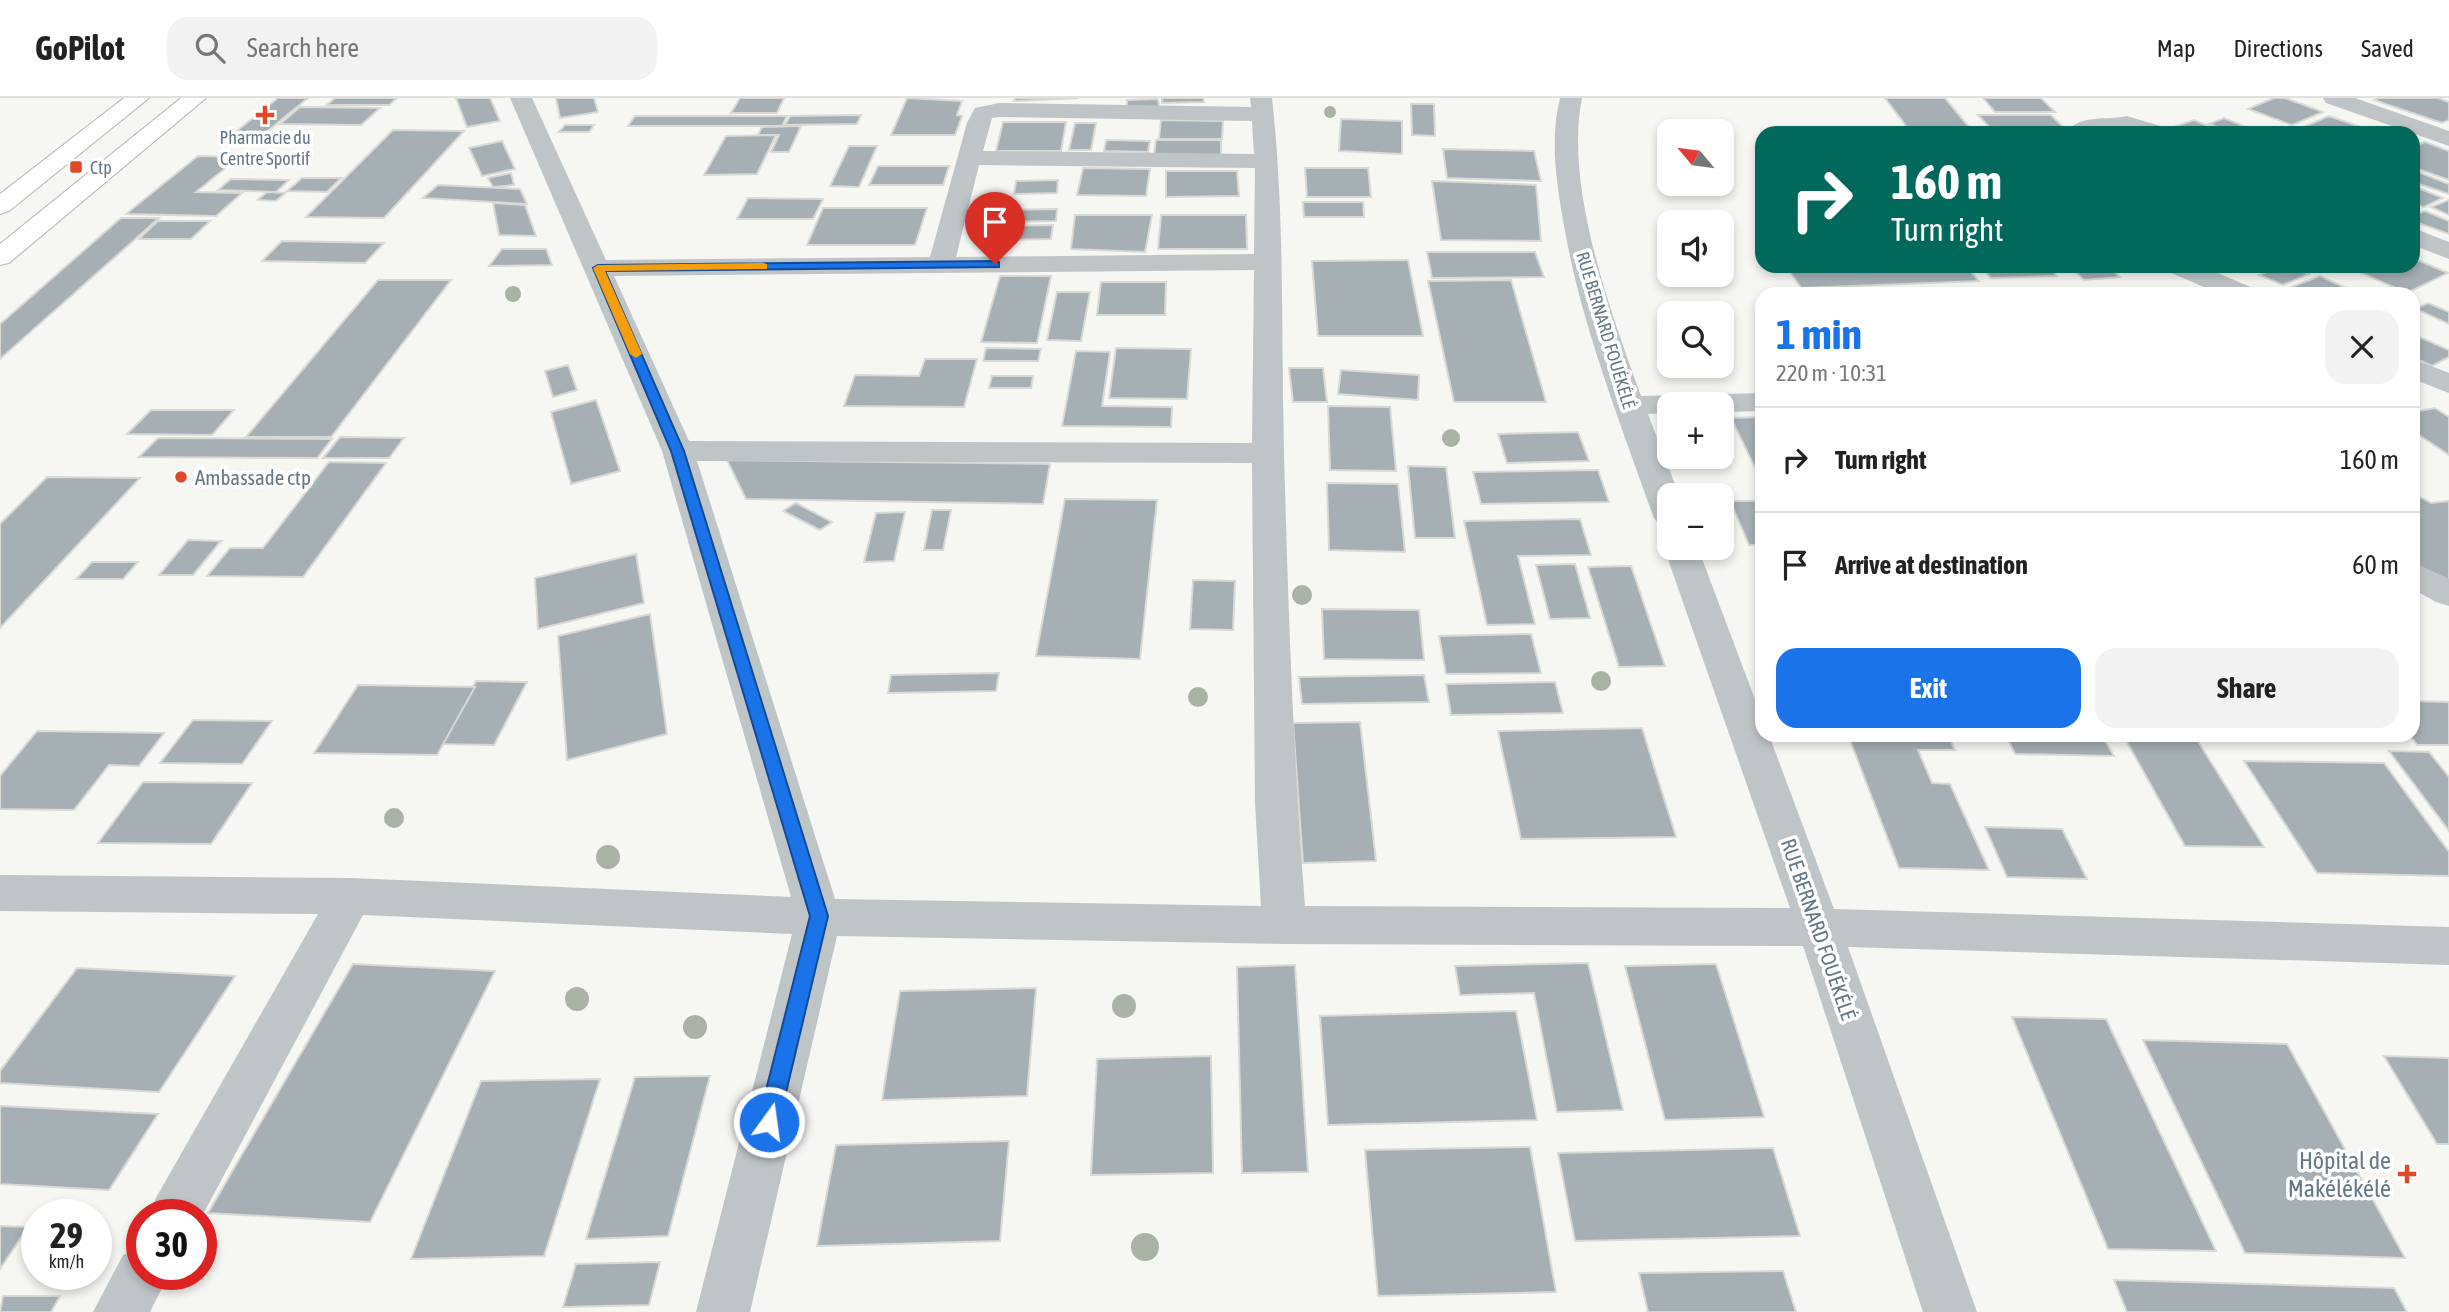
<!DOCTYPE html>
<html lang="en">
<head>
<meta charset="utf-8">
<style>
  body { margin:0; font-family:"Asap Condensed",sans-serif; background:#f2f2f2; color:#222; height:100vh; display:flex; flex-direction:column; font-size:26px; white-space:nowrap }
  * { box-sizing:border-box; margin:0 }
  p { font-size:23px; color:#767676 }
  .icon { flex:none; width:38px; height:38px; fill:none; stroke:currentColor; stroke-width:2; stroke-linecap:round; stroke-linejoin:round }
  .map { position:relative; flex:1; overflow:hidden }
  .drawer { position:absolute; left:1755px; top:189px; width:665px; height:455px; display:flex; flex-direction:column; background:#fff; border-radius:21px; box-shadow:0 4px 10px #0003 }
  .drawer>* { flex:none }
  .hud { position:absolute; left:1755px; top:28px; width:665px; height:147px; border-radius:21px; box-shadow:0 4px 10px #0003; background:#00695c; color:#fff; overflow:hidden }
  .needle { width:46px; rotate:299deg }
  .buttons { position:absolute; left:1657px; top:21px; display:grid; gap:14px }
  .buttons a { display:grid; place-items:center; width:77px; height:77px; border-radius:14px; background:#fff; box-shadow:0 4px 10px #0003; font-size:35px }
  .speed { position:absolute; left:21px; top:1101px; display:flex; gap:14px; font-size:35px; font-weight:700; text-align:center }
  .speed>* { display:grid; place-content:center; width:91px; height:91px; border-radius:50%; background:#fff; box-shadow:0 4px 10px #0003; line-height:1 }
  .speed small { font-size:18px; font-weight:400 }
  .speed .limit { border:10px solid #d22; background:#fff; color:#111 }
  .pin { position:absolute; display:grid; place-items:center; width:60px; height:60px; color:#fff; margin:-72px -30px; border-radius:50% 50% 50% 0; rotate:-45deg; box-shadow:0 0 7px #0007 }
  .pin .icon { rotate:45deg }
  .me { position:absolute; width:77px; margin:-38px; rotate:14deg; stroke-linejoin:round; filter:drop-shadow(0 0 5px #0008) }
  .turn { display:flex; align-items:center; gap:24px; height:147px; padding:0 21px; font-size:32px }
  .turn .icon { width:91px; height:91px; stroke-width:2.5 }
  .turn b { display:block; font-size:49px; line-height:60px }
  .round { display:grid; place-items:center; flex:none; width:74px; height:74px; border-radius:21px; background:#f2f2f2 }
  .overview { display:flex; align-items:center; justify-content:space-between; height:119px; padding:0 21px }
  h1 { font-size:42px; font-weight:700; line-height:52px; color:#1a73e8 }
  .button { display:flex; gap:14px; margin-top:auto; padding:14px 21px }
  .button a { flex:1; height:80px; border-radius:21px; background:#1a73e8; color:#fff; font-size:28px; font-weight:700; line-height:80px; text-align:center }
  .button a+a { background:#f2f2f2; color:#222 }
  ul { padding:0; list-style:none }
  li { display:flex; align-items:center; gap:21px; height:105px; padding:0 21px; border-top:2px solid #e0e0e0 }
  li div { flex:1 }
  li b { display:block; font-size:26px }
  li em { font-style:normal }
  header { display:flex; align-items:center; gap:42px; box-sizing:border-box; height:98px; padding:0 35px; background:#fff; border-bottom:2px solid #e0e0e0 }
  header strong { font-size:33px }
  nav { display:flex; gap:38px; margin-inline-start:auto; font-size:24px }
  .search { width:490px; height:63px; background:#f2f2f2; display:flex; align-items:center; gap:18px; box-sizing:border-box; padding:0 24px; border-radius:21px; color:#767676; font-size:26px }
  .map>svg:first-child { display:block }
  .building { fill:#a6afb4; stroke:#d8d8d5; stroke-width:2 }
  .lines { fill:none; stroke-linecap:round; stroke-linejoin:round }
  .primary-casing { stroke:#b1b6ba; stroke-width:2 }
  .minor { fill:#bfc4c7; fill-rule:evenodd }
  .primary { fill:#fff; fill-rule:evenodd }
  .tree { fill:#a9b2a4 }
  .route { fill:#1a73e8; stroke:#114b97; stroke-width:2 }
  .slow { fill:#f59e0b }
  .poi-dot { fill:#e14828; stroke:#fff; stroke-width:2.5 }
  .labels { text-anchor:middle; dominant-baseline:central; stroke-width:7; stroke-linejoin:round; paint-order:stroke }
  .far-poi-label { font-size:18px; fill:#657884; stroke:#fff }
  .far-street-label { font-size:18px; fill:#657884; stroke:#fff }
  .poi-label { font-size:21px; fill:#657884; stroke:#fff; text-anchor:start }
  .street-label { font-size:21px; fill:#657884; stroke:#fff }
  .near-poi-label { font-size:24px; fill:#657884; stroke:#fff; text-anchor:end }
</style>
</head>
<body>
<header>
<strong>GoPilot</strong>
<div class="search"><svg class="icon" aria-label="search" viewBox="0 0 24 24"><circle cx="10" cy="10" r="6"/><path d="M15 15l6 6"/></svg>Search here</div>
<nav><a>Map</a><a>Directions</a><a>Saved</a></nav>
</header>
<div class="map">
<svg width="2449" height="1214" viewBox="0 0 2449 1214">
  <rect width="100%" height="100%" fill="#f6f6f3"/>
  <g class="building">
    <polygon points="278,0 308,0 264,36 233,36"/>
    <polygon points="335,0 397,0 389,7 327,7"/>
    <polygon points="456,0 490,0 500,23 467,29"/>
    <polygon points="556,0 594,0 598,14 560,20"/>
    <polygon points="740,0 784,0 777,15 731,15"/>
    <polygon points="907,0 962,3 957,17 962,18 955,37 891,37"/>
    <polygon points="1015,0 1079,0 1014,3"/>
    <polygon points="1162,0 1203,0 1204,4 1162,5"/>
    <polygon points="1885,0 1945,0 1973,34 1910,33"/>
    <polygon points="1983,0 2041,0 2055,14 1995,14"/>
    <polygon points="2274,0 2285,0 2323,14 2292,27 2248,11"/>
    <polygon points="2378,0 2438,0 2449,4 2449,22 2442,25 2374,2"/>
    <polygon points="1158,1 1159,9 1127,10 1127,2"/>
    <polygon points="1411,6 1434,6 1435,38 1412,37"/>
    <polygon points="300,9 380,10 361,27 280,26"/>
    <polygon points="861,17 857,26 785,27 790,18"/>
    <polygon points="1978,17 2051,17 2067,33 1993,33"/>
    <polygon points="635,18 787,18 782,28 628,28"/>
    <polygon points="2329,18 2375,34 2292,34"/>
    <polygon points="2224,20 2260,35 2231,35 2209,26"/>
    <polygon points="1341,21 1402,23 1402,56 1339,53"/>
    <polygon points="1161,22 1223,23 1222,41 1159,41"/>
    <polygon points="2194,22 2224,35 2177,35 2168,31"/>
    <polygon points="1003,24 1066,24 1061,53 996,53"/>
    <polygon points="1075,25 1096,25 1091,52 1069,52"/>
    <polygon points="565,27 594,27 589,34 559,34"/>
    <polygon points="801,28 789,54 771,54 779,37 758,37 762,29"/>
    <polygon points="393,32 464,33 384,120 306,119"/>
    <polygon points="776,37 757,76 704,77 726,38"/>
    <polygon points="1106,42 1150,43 1148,54 1104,53"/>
    <polygon points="1156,42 1221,42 1221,59 1154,58"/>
    <polygon points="502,43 515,71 482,78 469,50"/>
    <polygon points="2425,44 2449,53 2449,82 2413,69 2413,49"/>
    <polygon points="849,48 877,48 859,89 830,88"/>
    <polygon points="1443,51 1534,53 1541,83 1447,80"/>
    <polygon points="198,58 239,59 196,94 242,95 216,118 126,116"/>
    <polygon points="878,68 949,68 943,87 869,87"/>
    <polygon points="1083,70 1150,71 1146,98 1077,97"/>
    <polygon points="1305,70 1368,70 1371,99 1307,99"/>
    <polygon points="2413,72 2449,86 2449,96 2413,84"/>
    <polygon points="1166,73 1237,73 1239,98 1166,99"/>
    <polygon points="511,75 514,87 493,89 488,80"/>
    <polygon points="302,80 341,80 327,94 287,93"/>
    <polygon points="231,81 289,82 276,94 218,92"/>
    <polygon points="1058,82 1057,95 1014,96 1016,83"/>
    <polygon points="1432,83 1536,87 1541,143 1441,142"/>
    <polygon points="438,87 520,91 527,106 423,100"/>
    <polygon points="2413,88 2443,100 2424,109 2413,105"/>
    <polygon points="267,94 285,95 276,103 258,102"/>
    <polygon points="748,100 823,101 813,121 737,121"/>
    <polygon points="2449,102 2449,117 2431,109"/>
    <polygon points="1303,104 1363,104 1364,119 1304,119"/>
    <polygon points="493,105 525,107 536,138 499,137"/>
    <polygon points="823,110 927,110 915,147 807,147"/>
    <polygon points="982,111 1002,111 999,124 979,124"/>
    <polygon points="1057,111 1056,123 1003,124 1005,112"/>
    <polygon points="2425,113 2449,123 2449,136 2413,123 2413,117"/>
    <polygon points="1075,117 1152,117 1145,154 1071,151"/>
    <polygon points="1161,117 1246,117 1247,151 1158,151"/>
    <polygon points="121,120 159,120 0,261 0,226"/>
    <polygon points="158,123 210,123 191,141 139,141"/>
    <polygon points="1053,127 1051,141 1008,142 1010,128"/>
    <polygon points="282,143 384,145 365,165 262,163"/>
    <polygon points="502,151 546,151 552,167 489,168"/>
    <polygon points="1427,154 1535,154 1544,179 1432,180"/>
    <polygon points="2413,160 2448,175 2407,195 2359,174 2372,168 2413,168"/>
    <polygon points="1408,162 1423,238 1318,238 1312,163"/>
    <polygon points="1786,168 1966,168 1979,183 1801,190"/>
    <polygon points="1980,168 2048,168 2057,178 1991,180"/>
    <polygon points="2108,168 2120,179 2084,182 2070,169"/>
    <polygon points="2280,168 2291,168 2309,176 2283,187 2259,177"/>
    <polygon points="1000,178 1051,178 1037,245 981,244"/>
    <polygon points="2320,178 2344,189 2326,196 2288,196 2281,193"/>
    <polygon points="378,182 451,182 331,339 246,339"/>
    <polygon points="1511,182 1546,304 1454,304 1428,183"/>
    <polygon points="1101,184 1166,184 1165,217 1097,217"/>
    <polygon points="1057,194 1090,194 1081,243 1047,242"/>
    <polygon points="2428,205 2449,214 2449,226 2416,211"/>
    <polygon points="2415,237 2449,252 2449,259 2432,268 2413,259"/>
    <polygon points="986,250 1041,251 1038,263 983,263"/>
    <polygon points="1116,250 1191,251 1187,301 1109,300"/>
    <polygon points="1076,253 1110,254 1102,308 1172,309 1171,329 1062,328"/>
    <polygon points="925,261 977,261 964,309 844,308 855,277 919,278"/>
    <polygon points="568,267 577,292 553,299 545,273"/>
    <polygon points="1289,270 1323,270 1327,304 1293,304"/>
    <polygon points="1341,272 1419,277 1418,302 1338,296"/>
    <polygon points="992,278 1033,278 1031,290 989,290"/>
    <polygon points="596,302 620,373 571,386 551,314"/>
    <polygon points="1328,308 1390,309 1396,373 1330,372"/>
    <polygon points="2435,310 2449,319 2449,357 2413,333 2413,314"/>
    <polygon points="151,312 234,312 212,337 127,336"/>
    <polygon points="1762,319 1762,376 1758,376 1731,320"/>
    <polygon points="1578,334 1589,363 1507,365 1498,336"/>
    <polygon points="340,339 404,340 389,360 323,360"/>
    <polygon points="158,340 332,341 317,360 139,359"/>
    <polygon points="727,362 1050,366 1043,406 746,401"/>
    <polygon points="329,364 386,365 303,479 207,478 230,450 263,450"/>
    <polygon points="1408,368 1446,369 1455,440 1415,440"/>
    <polygon points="1598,372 1609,404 1481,406 1473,374"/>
    <polygon points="47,379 140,380 0,530 0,426"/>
    <polygon points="1327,385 1398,386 1405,454 1329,452"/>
    <polygon points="2413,395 2431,405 2449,403 2449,493 2413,471"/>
    <polygon points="1065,401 1157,402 1140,561 1036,558"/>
    <polygon points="1730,403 1762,403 1762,447 1749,447"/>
    <polygon points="796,405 832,424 820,432 783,413"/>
    <polygon points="932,412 951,412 943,452 924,452"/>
    <polygon points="905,414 894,463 864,464 876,415"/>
    <polygon points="1580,421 1591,457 1518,458 1535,526 1487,527 1464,423"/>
    <polygon points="188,442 221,443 193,477 159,477"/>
    <polygon points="636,456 644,505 538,531 535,480"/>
    <polygon points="92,464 138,464 123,481 76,481"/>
    <polygon points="1575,466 1590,520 1550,521 1536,467"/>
    <polygon points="1631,468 1665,568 1619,569 1588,469"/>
    <polygon points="1193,482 1235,483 1233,532 1190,531"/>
    <polygon points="1322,511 1419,512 1424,562 1324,561"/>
    <polygon points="650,516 667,636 567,662 558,538"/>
    <polygon points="1531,536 1541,575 1446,576 1439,538"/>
    <polygon points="999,575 996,593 888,595 891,577"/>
    <polygon points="1424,577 1429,604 1302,606 1299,579"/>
    <polygon points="476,583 527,584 494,647 440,646"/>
    <polygon points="1555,584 1563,615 1451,617 1446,586"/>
    <polygon points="358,587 475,589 437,657 314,655"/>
    <polygon points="2413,603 2449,604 2449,647 2417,647 2410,637 2413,637"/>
    <polygon points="193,622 272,623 242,666 160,665"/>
    <polygon points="1360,624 1376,763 1303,765 1293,625"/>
    <polygon points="1642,630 1676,739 1521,741 1498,633"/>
    <polygon points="37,633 164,635 139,668 109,667 74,712 0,711 0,678"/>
    <polygon points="1848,637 1948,637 1955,652 1918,652 1932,685 1950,686 1989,772 1899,770"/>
    <polygon points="2006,637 2102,637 2114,658 2015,656"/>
    <polygon points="2123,637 2194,637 2264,749 2185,748"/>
    <polygon points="2389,653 2429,654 2449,679 2449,733"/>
    <polygon points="2244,663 2384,665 2449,754 2449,778 2317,775"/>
    <polygon points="143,684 252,685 211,746 98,745"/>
    <polygon points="1985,729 2062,731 2087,781 2007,779"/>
    <polygon points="1588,865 1623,1012 1557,1014 1534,895 1460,897 1455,868"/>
    <polygon points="353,866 495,873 370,1124 208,1115"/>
    <polygon points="1716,866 1764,1019 1665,1022 1625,868"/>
    <polygon points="1295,867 1308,1074 1242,1075 1237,869"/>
    <polygon points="77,870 235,878 159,994 0,985 0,973"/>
    <polygon points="1036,890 1027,998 882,1002 900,893"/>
    <polygon points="1516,913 1537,1022 1328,1027 1320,918"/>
    <polygon points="2012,919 2106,921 2216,1153 2108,1151"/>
    <polygon points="2143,942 2287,946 2405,1160 2245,1155"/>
    <polygon points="1211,958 1213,1075 1091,1077 1097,961"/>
    <polygon points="2384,958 2449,960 2449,1046 2437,1046"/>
    <polygon points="710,978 668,1138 586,1141 635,979"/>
    <polygon points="600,981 544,1158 411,1161 481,983"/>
    <polygon points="0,1008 158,1016 109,1092 0,1086"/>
    <polygon points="1009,1043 1000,1143 817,1148 836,1047"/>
    <polygon points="1530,1049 1556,1194 1378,1198 1365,1052"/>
    <polygon points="1773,1050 1800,1138 1575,1143 1558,1055"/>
    <polygon points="0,1128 28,1129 0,1171"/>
    <polygon points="660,1164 649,1207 563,1209 576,1166"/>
    <polygon points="1783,1173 1796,1214 1648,1214 1639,1175"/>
    <polygon points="2114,1182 2394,1190 2407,1214 2127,1214"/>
    <polygon points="3,1198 60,1198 51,1214 0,1214"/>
  </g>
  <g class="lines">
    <defs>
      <g id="primary">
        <polygon points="124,0 149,0 9,113 0,116 0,96"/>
        <polygon points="181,0 206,0 9,165 0,167 0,146"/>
      </g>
    </defs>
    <use href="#primary" class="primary-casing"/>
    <g class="minor">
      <path d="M510,0h22l74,162 324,-3 37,-134 8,-15 24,-5 252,4 -1,-9h22c13,117 9,236 12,354 4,151 9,303 21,454l485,2 -126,-360 6,-8v8h28l64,170v17h7l65,174 615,18v38l-601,-18 129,365h-54l-120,-366 -519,-2 -447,-8 -87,376h-54l96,-378 -429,-19 -162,303v-4h-52l8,-18 161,-282 -318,-3v-36l351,3 440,19 -129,-446zM999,19l253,4 2,33 -271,-3 9,-33zM979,67l276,3 -1,86 -298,3zM1254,172l-2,173 -563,-2 -75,-165zM697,363l555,2 3,340 6,103 -426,-7z"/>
      <path d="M1560,0h22c-18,88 29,215 59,298l121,-3v18l-40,1v-8h-52v9l-22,1 31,81h-9v31l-12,-2 -5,-8c-34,-97 -73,-194 -90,-296 -7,-41 -13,-81 -3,-122z"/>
      <polygon points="2323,0 2355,0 2449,33 2449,48 2326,5"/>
      <path d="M2127,18l40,12 4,5h-105c14,-20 41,-12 61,-17z"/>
      <polygon points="2413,130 2449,144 2449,161 2413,147"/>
      <polygon points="2165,168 2201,168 2253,190 2257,196 2220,196 2169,174"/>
      <polygon points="2413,261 2449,275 2449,295 2413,281"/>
      <polygon points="2413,464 2449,481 2449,508 2436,504 2413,491"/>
      <polygon points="142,1149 142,1176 169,1176 150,1214 93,1214 123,1157"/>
    </g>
    <use href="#primary" class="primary"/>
  </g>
  <g class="tree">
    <circle cx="1330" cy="14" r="6"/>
    <circle cx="513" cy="196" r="8"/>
    <circle cx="1451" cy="340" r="9"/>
    <circle cx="1302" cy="497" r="10"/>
    <circle cx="1601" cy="583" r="10"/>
    <circle cx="1198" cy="599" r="10"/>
    <circle cx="394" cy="720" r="10"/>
    <circle cx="608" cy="759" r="12"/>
    <circle cx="577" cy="901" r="12"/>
    <circle cx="1124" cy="908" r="12"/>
    <circle cx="695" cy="929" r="12"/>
    <circle cx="1145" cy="1149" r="14"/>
  </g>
  <polygon class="route" points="995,163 999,164 999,169 605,173 684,353 828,818 779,1024 776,1030 769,1033 761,1030 758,1024 810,818 671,353 593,170 598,167"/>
  <polygon class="slow" points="763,165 767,166 767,171 605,173 642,256 636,260 630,256 593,170 598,167"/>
  <g class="poi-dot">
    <path d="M261.5 6.5h7v7h7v7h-7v7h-7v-7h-7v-7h7z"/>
    <rect x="69" y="62" width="14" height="14" rx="3.5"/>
    <circle cx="181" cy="379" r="7"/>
    <path d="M2403.5 1065.5h7v7h7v7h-7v7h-7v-7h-7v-7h7z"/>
  </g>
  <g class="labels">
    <g class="far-poi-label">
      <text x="265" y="39">Pharmacie du<tspan x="265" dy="21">Centre Sportif</tspan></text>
      <text x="90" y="69" text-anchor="start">Ctp</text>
    </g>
    <g class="far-street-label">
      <text transform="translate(1606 232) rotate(73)">RUE BERNARD FOUÉKÉLÉ</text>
    </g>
    <g class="poi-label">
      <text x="195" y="379">Ambassade ctp</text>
    </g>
    <g class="street-label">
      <text transform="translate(1819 831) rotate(71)">RUE BERNARD FOUÉKÉLÉ</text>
    </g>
    <g class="near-poi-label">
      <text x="2391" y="1062">Hôpital de<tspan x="2391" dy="28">Makélékélé</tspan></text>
    </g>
  </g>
</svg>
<div class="buttons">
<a><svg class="needle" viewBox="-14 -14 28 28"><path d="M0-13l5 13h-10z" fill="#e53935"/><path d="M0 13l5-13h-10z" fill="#767676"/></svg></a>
<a><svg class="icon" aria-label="sound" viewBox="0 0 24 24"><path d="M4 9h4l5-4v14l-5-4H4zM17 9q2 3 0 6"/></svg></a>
<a><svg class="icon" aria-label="search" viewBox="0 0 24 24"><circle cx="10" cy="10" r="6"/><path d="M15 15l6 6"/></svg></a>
<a>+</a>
<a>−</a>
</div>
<div class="speed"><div>29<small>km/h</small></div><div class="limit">30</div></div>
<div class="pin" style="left:995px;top:166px;background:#d93025"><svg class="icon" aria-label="arrive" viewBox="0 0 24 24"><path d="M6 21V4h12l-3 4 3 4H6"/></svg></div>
<svg class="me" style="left:769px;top:1024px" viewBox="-20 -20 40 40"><circle r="17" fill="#1a73e8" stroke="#fff" stroke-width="3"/><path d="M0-11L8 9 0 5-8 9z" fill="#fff"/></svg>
<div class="hud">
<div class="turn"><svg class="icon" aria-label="right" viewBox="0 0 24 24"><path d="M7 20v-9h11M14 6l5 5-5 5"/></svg><div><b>160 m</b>Turn right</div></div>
</div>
<section class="drawer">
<div class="overview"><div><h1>1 min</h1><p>220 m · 10:31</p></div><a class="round"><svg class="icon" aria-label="close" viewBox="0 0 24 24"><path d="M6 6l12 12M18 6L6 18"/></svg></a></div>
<ul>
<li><svg class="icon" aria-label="right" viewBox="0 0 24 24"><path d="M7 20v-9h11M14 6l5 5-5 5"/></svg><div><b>Turn right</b></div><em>160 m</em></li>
<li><svg class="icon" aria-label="arrive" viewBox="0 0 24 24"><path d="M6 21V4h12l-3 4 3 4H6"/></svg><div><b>Arrive at destination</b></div><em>60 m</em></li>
</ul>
<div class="button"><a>Exit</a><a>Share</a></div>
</section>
</div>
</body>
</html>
